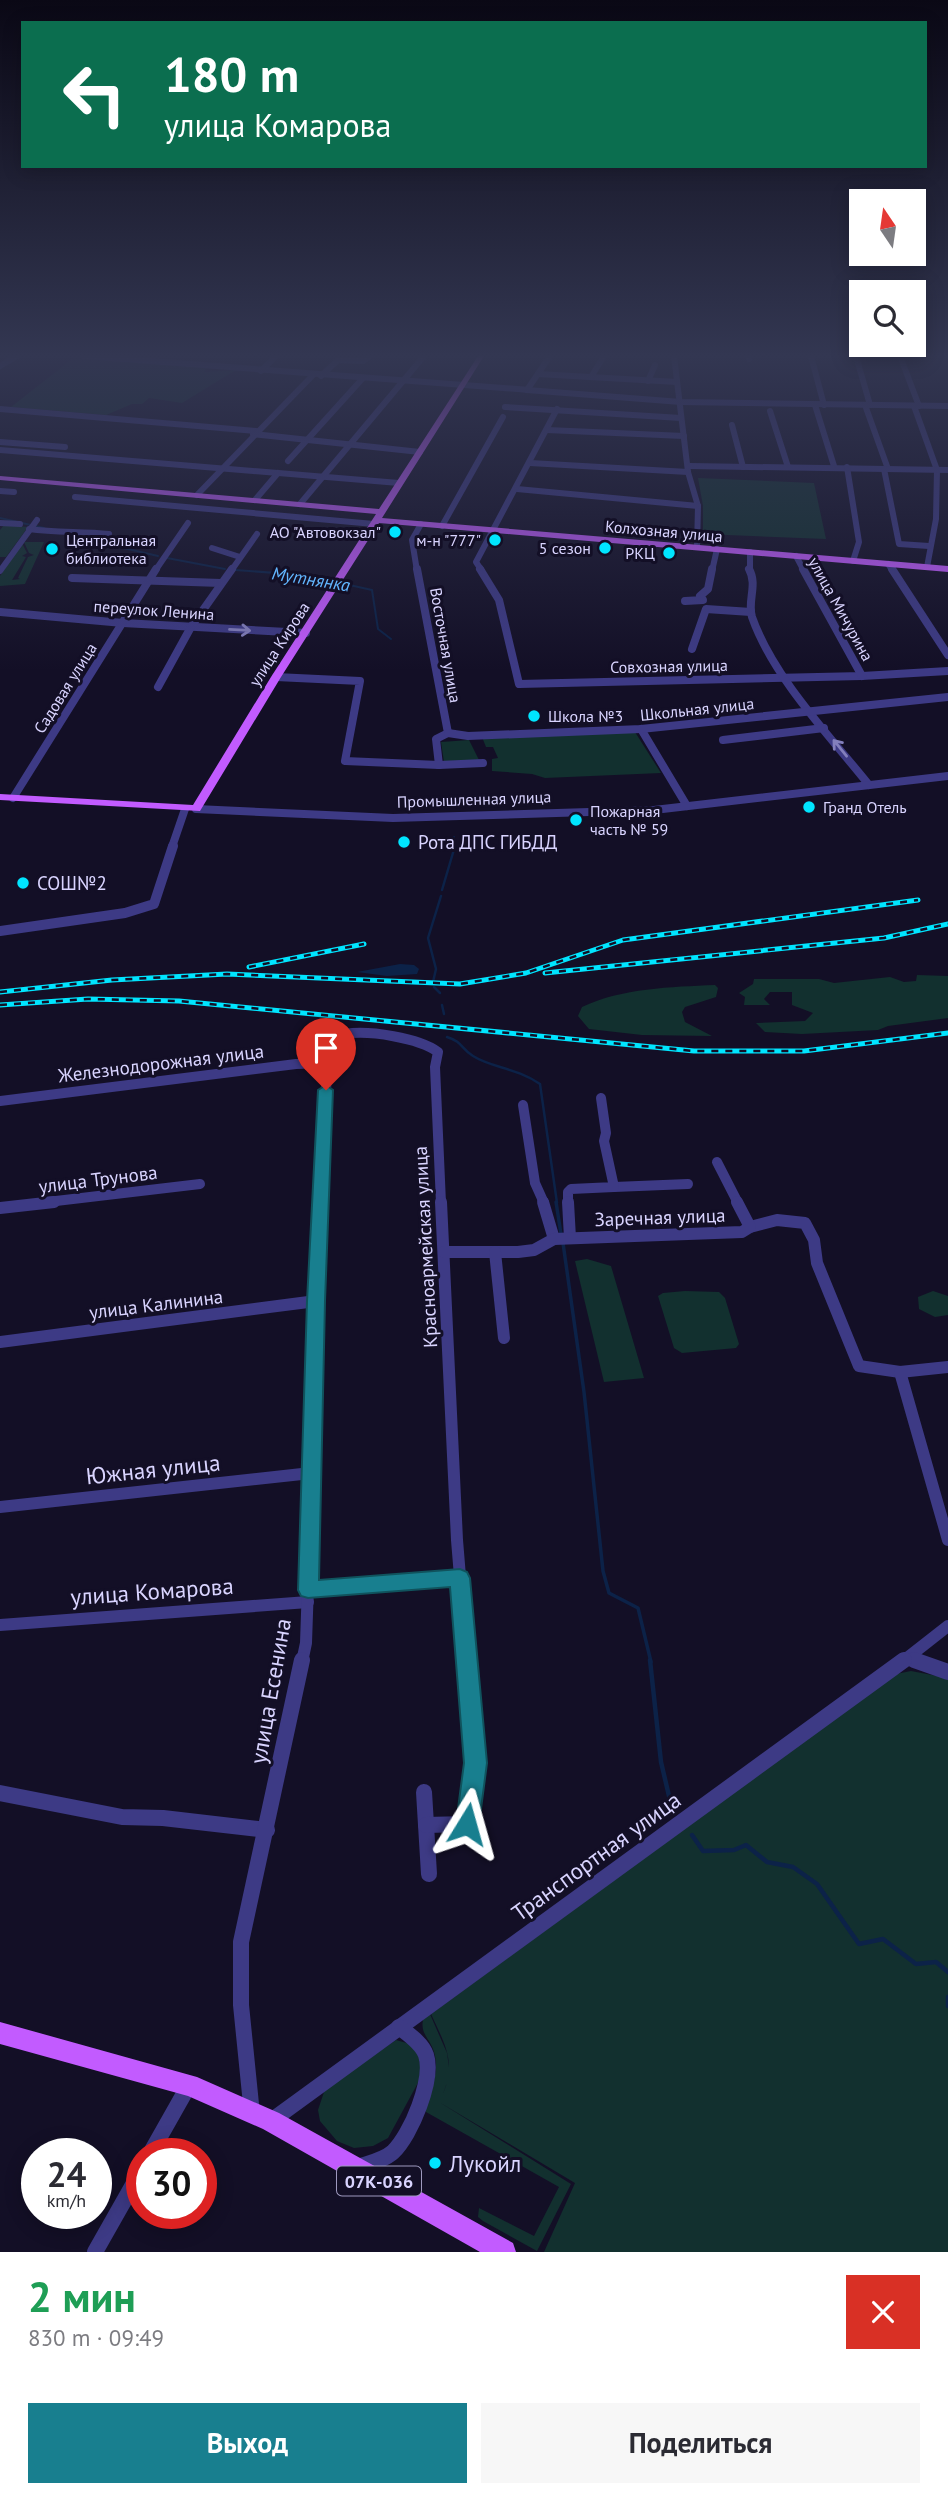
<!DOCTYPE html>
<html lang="ru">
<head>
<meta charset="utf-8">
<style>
  body { margin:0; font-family:"PT Sans",sans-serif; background:#f7f7f7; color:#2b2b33; height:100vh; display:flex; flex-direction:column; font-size:26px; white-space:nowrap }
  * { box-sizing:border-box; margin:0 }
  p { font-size:23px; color:#7c7c81 }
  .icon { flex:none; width:38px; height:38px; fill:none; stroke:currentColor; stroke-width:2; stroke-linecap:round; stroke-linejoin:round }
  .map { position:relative; height:2252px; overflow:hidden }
  .panel { display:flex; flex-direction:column; background:#fff; flex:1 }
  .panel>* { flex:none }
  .banner { position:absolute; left:21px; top:21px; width:906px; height:147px; border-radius:0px; box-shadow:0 4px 18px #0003; background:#0b6e4f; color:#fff; overflow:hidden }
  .needle { width:46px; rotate:347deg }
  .buttons { position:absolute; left:849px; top:189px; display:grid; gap:14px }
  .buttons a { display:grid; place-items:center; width:77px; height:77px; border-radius:0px; background:#fff; box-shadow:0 4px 18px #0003; font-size:35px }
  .speed { position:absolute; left:21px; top:2138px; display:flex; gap:14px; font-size:35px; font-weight:700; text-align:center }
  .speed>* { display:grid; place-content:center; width:91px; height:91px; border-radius:50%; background:#fff; box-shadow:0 4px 18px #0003; line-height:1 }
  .speed small { font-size:18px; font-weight:400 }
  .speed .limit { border:10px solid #d22; background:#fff; color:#111 }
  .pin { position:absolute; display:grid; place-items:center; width:60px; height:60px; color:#fff; margin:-72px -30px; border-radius:50% 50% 50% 0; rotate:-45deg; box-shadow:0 0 7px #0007 }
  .pin .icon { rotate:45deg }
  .me { position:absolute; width:77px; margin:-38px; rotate:8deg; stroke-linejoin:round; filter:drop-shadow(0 0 5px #0008) }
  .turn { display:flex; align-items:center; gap:24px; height:147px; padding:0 28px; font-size:32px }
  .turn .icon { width:91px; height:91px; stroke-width:2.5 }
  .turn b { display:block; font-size:49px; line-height:60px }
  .round { display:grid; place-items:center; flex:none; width:74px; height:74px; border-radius:0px; background:#f7f7f7 }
  .overview { display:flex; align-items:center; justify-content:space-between; height:119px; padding:0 28px }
  h1 { font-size:42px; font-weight:700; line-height:52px; color:#1e9e55 }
  .primary-button { display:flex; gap:14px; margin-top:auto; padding:14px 28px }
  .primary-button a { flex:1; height:80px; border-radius:0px; background:#187f8f; color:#fff; font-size:28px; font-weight:700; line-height:80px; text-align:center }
  .primary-button a+a { background:#f7f7f7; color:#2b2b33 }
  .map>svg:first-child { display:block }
  .green { fill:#12302f }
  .water { fill:#0c2248 }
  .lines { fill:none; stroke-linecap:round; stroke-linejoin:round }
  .stream-far3 { stroke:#0c2248; stroke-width:2 }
  .stream-far2 { stroke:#0c2248; stroke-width:2.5 }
  .stream-far1 { stroke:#0c2248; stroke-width:3.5 }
  .stream { stroke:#0c2248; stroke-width:4.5 }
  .minor-far4 { stroke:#3d3a85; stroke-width:6 }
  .minor-far3 { stroke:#3d3a85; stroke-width:8 }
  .minor-far2 { stroke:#3d3a85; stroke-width:10 }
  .minor-far1 { stroke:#3d3a85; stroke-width:12 }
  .minor { stroke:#3d3a85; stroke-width:16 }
  .major { fill:#c25bff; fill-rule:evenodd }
  .rail-casing { stroke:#00e5ff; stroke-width:5 }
  .rail { stroke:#130f26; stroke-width:2.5; stroke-dasharray:7; stroke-linecap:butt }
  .oneway { stroke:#837fbc }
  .route { fill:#187f8f; stroke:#10535d; stroke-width:2 }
  .poi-dot { fill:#00e5ff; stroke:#130f26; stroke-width:2.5 }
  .labels { text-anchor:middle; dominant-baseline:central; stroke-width:6; stroke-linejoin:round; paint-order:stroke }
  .far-street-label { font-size:16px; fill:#d9d4ff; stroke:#130f26 }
  .far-poi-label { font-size:16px; fill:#d9d4ff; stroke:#130f26; text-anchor:end }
  .far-water-label { font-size:18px; font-style:italic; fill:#62b6ff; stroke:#130f26 }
  .shield { fill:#130f26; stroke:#9e99be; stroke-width:2 }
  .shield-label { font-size:18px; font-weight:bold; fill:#d9d4ff }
  .poi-label { font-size:19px; fill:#d9d4ff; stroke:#130f26; text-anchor:start }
  .street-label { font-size:19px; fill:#d9d4ff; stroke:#130f26 }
  .near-street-label { font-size:23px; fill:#d9d4ff; stroke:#130f26 }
  .near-poi-label { font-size:23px; fill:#d9d4ff; stroke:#130f26; text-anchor:start }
</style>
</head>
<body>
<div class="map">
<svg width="948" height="2252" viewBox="0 0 948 2252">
  <rect width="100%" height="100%" fill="#130f26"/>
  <g class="green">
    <polygon points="76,356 207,368 204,372 236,370 182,403 149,398 142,404 132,404 106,415 11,407"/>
    <polygon points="698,478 814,483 826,539 703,534 703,506"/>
    <polygon points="4,525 28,527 6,557 0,557 0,530"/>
    <polygon points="24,542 44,542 25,584 0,586 0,576 22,543 27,553 22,556 26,557 12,580 20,579 18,578 28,557 34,555 29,553"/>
    <polygon points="635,732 661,773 545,778 532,774 492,771 492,759 498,758 493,747 486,747 482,737"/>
    <polygon points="469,740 479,760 444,762 441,742"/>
    <polygon points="917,975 948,976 948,1018 888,1026 878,1030 802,1034 765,1032 756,1023 805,1021 813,1013 792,1005 792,992 770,992 764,999 770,1005 744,1005 745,997 739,993 753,984 754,979 819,979 834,983 890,977 904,982 916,981"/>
    <path d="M715,985l3,3 -2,9 -31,10 -3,5 3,10 27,14 -70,-1 -53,-6 -11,-13 4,-9c40,-19 89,-20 133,-22z"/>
    <polygon points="587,1259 611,1266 644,1378 604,1382 575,1261"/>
    <polygon points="685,1291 719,1292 725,1298 739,1344 736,1348 682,1353 674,1348 658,1296 663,1293"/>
    <polygon points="933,1291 948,1296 948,1315 935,1317 919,1309 918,1297"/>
    <path d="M911,1671l37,7v574h-404l31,-69 -136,-81 132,82 -34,67 -54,-30 -5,-4 1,-9 55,28 25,-49 -133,-75 -1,-4c6,-19 15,-35 9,-56 -3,-12 -14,-18 -11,-32l7,-6 17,39 3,21 -7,20c14,-32 1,-51 -12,-80l465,-340z"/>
    <polygon points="396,2040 410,2044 420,2057 420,2079 388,2138 373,2146 354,2148 337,2141 320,2121 318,2110 325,2089"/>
  </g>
  <polygon class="water" points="400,964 414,965 419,969 417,974 387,976 357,972"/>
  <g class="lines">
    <g class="stream-far3">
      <polyline points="0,518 44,528"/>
      <polyline points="88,535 115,546 158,556"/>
      <polyline points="167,558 225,569"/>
      <polyline points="235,570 304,575 372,590 378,629 391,639"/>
      <polyline points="454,837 454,847"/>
    </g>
    <g class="stream-far2">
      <polyline points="442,890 455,846"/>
      <polyline points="433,982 436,969 428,938 441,896"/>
      <polyline points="434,987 440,993"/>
      <polyline points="442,1005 444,1014"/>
      <path d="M447,1037c16,5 14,12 26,19 19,12 44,12 67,28l17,119"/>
    </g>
    <g class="stream-far1">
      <polyline points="556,1202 561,1234"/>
      <polyline points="563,1243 584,1392 603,1571 609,1593 638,1608 651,1662"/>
    </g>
    <g class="stream">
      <polyline points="650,1660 661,1762 673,1813"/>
      <polyline points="692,1835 703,1851 734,1850 746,1845 767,1862 793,1867 817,1884 859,1944 883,1939 916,1964 936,1962 948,1972"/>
      <polyline points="948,1997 948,2006"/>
    </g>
    <g class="minor-far4">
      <polyline points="84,356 530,390"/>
      <polyline points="674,356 688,472 698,506 697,547"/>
      <polyline points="748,356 749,359"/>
      <polyline points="811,356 824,405"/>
      <polyline points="856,356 870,405"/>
      <polyline points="900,356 919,406"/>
      <polyline points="0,366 17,356"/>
      <polyline points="261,371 276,356"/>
      <polyline points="538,374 677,382"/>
      <polyline points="321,376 338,360 363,361 370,356"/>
      <polyline points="591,377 604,356"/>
      <polyline points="648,381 655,365"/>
      <polyline points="527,390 681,402 948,406"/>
      <polyline points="527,390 550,356"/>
      <polyline points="815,405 834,466"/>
      <polyline points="865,405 888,469"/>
      <polyline points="914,406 937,470 936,519 927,567"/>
      <polyline points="505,407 681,418"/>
      <polyline points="0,409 256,431"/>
      <polyline points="770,411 788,467"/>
      <polyline points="732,425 743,467"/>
      <polyline points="547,430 684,436"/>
      <polyline points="253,434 420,452"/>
      <polyline points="0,442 65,447"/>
      <polyline points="0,450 399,483"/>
      <polyline points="288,461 363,378"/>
      <polyline points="530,463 688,472"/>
      <polyline points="690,466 948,470"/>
      <polyline points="847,467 859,542 853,561"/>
      <polyline points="884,469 899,544 929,546"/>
      <polyline points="517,489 698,506"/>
      <polyline points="0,491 14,492"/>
      <polyline points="197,495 313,375"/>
      <polyline points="75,497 374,524"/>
      <polyline points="255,500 278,473"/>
      <polyline points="300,504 424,356"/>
      <polyline points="0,523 20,524"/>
      <polyline points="442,526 503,417"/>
      <path d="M29,529c27,4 53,2 80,5"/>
      <polyline points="212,548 240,557"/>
      <polyline points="750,552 750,571"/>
      <polyline points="796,556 804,571"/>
      <polyline points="888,564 893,571"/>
      <polyline points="0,571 37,520"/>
      <polyline points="155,571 188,523"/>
      <polyline points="231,571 257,534"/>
      <polyline points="417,571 412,540 421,524"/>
      <polyline points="482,571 476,562 557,409"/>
      <polyline points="712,571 717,549"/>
    </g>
    <g class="minor-far3">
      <polyline points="417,569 448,733 436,739 439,765"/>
      <polyline points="480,569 499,600 519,684 862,676 948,671"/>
      <path d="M749,569c9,16 -2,32 3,48 21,60 77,118 117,168"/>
      <polyline points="803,569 862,676"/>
      <polyline points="892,569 948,655"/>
      <polyline points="72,578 221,583"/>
      <polyline points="685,601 703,600 700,596 708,589 712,569"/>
      <polyline points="0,612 123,623 306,633"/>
      <polyline points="692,649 706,609 751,612"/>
      <polyline points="276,677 360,681 345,761 439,765 483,763"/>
      <polyline points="158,687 191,627 232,569"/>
      <polyline points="641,729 687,806"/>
      <polyline points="448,733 468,736 641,729 948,697"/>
      <polyline points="723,740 824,728"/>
      <polyline points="13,798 156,569"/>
      <polyline points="196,809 393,818 654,810 948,776"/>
      <polyline points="172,847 185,809"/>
    </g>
    <g class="minor-far2">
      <polyline points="0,931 125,913 154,904 173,846"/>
      <polyline points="0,1101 296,1064 327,1063"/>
      <polyline points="523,1105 535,1183 544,1203"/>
      <polyline points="717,1162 738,1203"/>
      <polyline points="614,1187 688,1184"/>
      <polyline points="39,1203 200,1184"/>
      <path d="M321,1203l7,-156c5,-7 9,-11 17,-13 24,-4 74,4 93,18l-3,15 6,136"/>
      <polyline points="568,1203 568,1192 571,1189 614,1187 604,1141 606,1133 601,1098"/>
    </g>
    <g class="minor-far1">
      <polyline points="441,1202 457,1540 467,1662"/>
      <polyline points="543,1202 554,1239"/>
      <polyline points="568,1202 570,1238"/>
      <polyline points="0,1208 54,1202"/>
      <polyline points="750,1227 777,1220 805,1223 814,1240 817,1263 859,1366 900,1372"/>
      <polyline points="444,1252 518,1252 534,1250 554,1239 742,1232 750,1227 737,1202"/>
      <polyline points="495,1252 504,1338"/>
      <polyline points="0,1342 316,1301"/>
      <polyline points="948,1367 900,1372 948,1540"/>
      <polyline points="0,1507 311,1473"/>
      <polyline points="308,1590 460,1578"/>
      <polyline points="0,1625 308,1602"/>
      <polyline points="908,1658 919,1662"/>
      <polyline points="302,1662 306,1643 321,1202"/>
      <polyline points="902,1662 948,1626"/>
    </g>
    <g class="minor">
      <polyline points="914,1660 948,1672"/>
      <polyline points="424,1792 429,1874"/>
      <polyline points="0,1793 122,1817 163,1818 267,1830"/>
      <polyline points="426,1825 467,1824 476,1763 467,1660"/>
      <polyline points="252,2114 241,2005 241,1942 302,1660"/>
      <polyline points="271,2121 904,1660"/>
      <polyline points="150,2154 189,2085"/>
      <path d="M358,2167c12,-4 26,-7 35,-15 18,-17 41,-73 33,-97 -4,-12 -18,-21 -27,-28"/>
      <polyline points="95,2252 142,2169"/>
    </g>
    <g class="major">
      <polygon points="478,356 484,356 382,518 948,566 948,572 379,523 281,677 200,811 0,800 0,794 193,805 271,677 376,514 0,480 0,476 379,509"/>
      <polygon points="0,2022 197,2077 279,2113 513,2243 516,2252 480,2252 263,2129 188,2096 0,2044"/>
    </g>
    <defs>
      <g id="rail">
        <polyline points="249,967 364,944"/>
        <polyline points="545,973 884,938 948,924"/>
        <polyline points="0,992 112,980 227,974 460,984 526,973 623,940 918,900"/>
        <polyline points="0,1005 88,999 179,1001 694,1051 804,1051 948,1033"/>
      </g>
    </defs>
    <use href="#rail" class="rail-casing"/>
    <use href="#rail" class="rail"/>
  </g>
  <defs><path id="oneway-shaft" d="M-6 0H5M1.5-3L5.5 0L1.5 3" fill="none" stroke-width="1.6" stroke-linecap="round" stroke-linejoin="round" transform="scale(1.75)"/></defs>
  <g class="oneway">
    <use href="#oneway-shaft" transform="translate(240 630) rotate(3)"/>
    <use href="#oneway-shaft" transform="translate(840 748) rotate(-129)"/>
  </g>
  <linearGradient id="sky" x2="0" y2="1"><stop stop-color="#0a0815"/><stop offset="0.53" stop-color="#333752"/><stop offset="1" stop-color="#333752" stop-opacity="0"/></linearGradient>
  <rect width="948" height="671" fill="url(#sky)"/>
  <polygon class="route" points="326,1085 333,1090 325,1301 319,1580 460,1569 467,1572 470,1578 487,1763 479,1824 476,1832 467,1835 459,1832 456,1824 464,1763 450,1587 308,1598 301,1596 298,1590 307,1301 318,1090"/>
  <g class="poi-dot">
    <circle cx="395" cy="532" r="7"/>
    <circle cx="495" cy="540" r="7"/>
    <circle cx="605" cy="548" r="7"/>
    <circle cx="52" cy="549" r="7"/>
    <circle cx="669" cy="553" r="7"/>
    <circle cx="534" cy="716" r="7"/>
    <circle cx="809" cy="807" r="7"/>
    <circle cx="576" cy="820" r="7"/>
    <circle cx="404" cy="842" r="7"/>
    <circle cx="23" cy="883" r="7"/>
    <circle cx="435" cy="2163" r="7"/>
  </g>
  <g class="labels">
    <g class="far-street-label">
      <text transform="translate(664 531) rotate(5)">Колхозная улица</text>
      <text transform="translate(841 609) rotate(61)">улица Мичурина</text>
      <text transform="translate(154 610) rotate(4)">переулок Ленина</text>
      <text transform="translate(279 644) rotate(-57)">улица Кирова</text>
      <text transform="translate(446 645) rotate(80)">Восточная улица</text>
      <text transform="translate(669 666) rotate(-1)">Совхозная улица</text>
      <text transform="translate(65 688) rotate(-58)">Садовая улица</text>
      <text transform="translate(697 709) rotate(-6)">Школьная улица</text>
      <text transform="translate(474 799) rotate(-2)">Промышленная улица</text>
    </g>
    <g class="far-poi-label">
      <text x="381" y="532">АО "Автовокзал"</text>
      <text x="66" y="540" text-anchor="start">Центральная<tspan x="66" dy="18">библиотека</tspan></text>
      <text x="481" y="540">м-н "777"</text>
      <text x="591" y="548">5 сезон</text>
      <text x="655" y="553">РКЦ</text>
      <text x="548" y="716" text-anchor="start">Школа №3</text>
      <text x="823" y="807" text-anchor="start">Гранд Отель</text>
      <text x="590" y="811" text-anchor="start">Пожарная<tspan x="590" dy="18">часть № 59</tspan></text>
    </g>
    <g class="far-water-label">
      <text transform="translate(311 579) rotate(9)">Мутнянка</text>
    </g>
    <rect class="shield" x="337" y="2166.5" width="84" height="29" rx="5"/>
    <g class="shield-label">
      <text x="379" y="2181">07К-036</text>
    </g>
    <g class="poi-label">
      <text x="418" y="842">Рота ДПС ГИБДД</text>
      <text x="37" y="883">СОШ№2</text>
    </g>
    <g class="street-label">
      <text transform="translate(161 1063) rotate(-7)">Железнодорожная улица</text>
      <text transform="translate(98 1179) rotate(-7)">улица Трунова</text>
      <text transform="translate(660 1217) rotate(-2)">Заречная улица</text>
      <text transform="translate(425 1247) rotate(-93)">Красноармейская улица</text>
      <text transform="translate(156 1304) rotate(-7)">улица Калинина</text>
    </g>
    <g class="near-street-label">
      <text transform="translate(153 1469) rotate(-6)">Южная улица</text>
      <text transform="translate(152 1591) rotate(-4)">улица Комарова</text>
      <text transform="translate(270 1691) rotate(-80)">улица Есенина</text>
      <text transform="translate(596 1856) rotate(-36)">Транспортная улица</text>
    </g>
    <g class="near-poi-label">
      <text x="449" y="2163">Лукойл</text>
    </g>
  </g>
</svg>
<div class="buttons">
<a><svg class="needle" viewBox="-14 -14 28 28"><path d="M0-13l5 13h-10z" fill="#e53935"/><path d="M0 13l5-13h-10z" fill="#7c7c81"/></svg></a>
<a><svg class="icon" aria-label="search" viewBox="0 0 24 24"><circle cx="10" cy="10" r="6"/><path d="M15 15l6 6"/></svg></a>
</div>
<div class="speed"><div>24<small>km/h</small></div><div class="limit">30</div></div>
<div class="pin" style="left:326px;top:1090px;background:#d93025"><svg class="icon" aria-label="arrive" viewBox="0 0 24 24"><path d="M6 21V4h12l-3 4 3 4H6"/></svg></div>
<svg class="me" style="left:467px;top:1824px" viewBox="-20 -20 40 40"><path d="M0-17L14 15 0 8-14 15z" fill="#187f8f" stroke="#fff" stroke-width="4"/></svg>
<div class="banner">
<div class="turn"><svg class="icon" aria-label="left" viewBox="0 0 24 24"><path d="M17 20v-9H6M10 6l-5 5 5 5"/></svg><div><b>180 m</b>улица Комарова</div></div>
</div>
</div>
<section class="panel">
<div class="overview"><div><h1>2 мин</h1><p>830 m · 09:49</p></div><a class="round" style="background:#d93025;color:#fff"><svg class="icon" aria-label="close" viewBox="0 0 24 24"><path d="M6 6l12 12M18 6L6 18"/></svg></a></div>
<div class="primary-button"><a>Выход</a><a>Поделиться</a></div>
</section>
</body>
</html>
